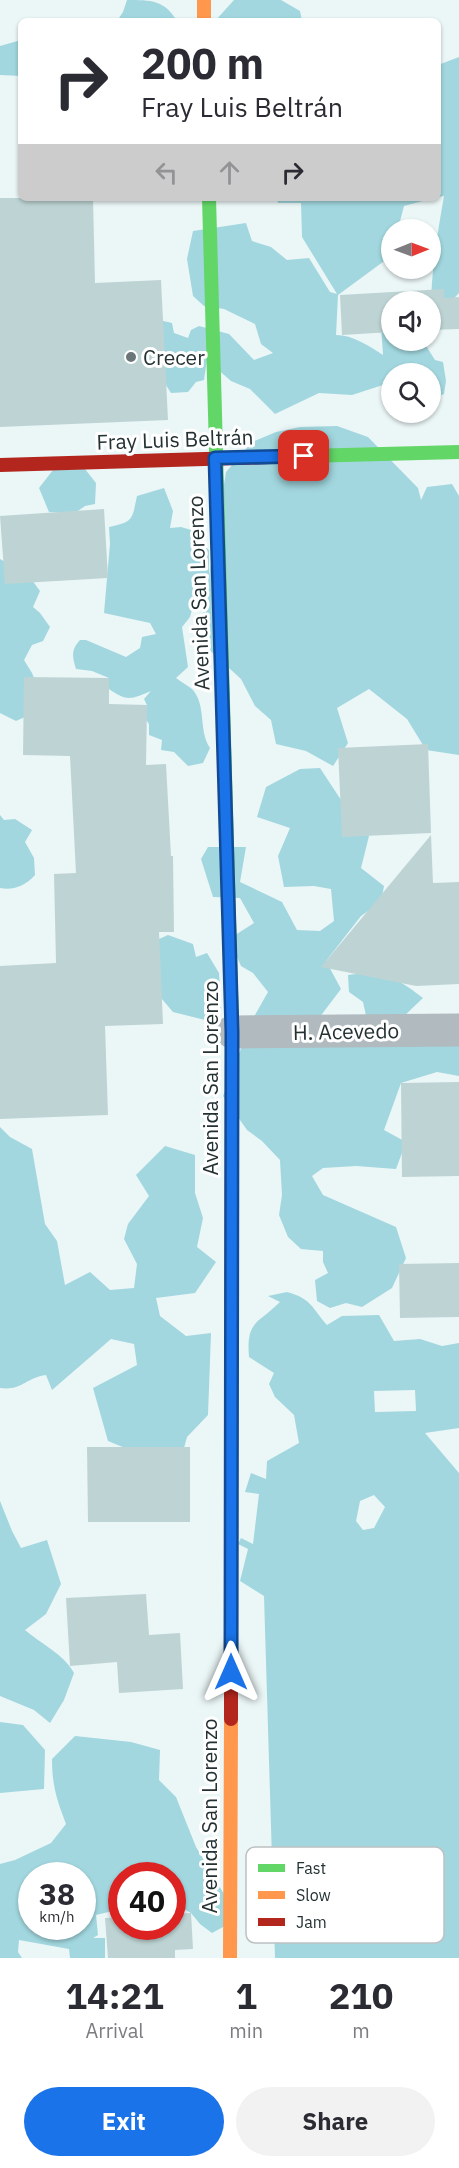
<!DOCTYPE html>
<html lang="en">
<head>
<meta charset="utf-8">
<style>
  body { margin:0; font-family:"IBM Plex Sans",sans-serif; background:#f2f2f3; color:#2b2b33; height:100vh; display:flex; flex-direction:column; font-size:22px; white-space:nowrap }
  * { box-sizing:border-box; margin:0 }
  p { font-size:20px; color:#7c7c81 }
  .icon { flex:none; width:33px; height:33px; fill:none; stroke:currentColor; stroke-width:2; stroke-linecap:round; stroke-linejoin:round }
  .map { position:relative; height:1958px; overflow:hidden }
  .sheet { display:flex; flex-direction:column; background:#fff; flex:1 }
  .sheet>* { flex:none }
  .hud { position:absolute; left:18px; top:18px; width:423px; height:183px; border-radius:9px; box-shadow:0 2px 4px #0004; background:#fff; color:#2b2b33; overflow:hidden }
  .needle { width:39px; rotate:89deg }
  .tools { position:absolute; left:381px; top:219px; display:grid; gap:12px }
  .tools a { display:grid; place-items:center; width:60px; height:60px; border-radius:50%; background:#fff; box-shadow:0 2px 4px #0004; font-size:30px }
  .speed { position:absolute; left:18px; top:1862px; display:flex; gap:12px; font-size:30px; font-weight:700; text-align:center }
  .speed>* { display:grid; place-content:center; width:78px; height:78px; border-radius:50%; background:#fff; box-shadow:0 2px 4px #0004; line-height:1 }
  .speed small { font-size:15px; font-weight:400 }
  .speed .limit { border:9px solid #d22; background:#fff; color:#111 }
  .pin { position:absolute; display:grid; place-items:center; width:51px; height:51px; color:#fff; margin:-26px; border-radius:12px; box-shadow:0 3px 9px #0006 }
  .me { position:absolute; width:66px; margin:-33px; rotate:0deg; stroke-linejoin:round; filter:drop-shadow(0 0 4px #0008) }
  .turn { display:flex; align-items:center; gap:21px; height:126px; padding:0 24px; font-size:27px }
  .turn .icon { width:78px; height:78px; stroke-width:2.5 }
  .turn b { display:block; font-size:42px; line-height:51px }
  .lanes { display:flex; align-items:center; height:57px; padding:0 24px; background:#0003; justify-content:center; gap:30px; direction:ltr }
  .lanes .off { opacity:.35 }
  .eta { display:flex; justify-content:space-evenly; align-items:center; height:102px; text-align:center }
  .eta b { font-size:36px; font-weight:800; line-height:42px }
  .button { display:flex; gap:12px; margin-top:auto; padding:12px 24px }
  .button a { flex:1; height:69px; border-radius:36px; background:#1a73e8; color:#fff; font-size:24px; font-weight:800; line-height:69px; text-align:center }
  .button a+a { background:#f2f2f3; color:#2b2b33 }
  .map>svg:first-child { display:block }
  .forest { fill:#a2d7df; fill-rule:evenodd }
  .building { fill:#bed4d4 }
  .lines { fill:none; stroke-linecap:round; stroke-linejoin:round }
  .street { stroke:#b0babf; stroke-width:33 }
  .fast { stroke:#63d668; stroke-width:14 }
  .slow { stroke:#ff974d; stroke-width:14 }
  .jam { stroke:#b3261e; stroke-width:14 }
  .route-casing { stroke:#114b97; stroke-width:15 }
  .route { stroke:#1a73e8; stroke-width:10 }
  .poi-dot { fill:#6a7678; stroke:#fff; stroke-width:2 }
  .labels { text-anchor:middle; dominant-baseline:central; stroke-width:6; stroke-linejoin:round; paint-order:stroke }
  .poi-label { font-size:21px; fill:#243133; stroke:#fff; text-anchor:start }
  .street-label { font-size:21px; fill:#243133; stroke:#fff }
  .key { fill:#fff; stroke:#bdc1c2; stroke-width:1.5 }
  .key-label { font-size:16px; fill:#243133 }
</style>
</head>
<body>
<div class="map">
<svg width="459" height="1958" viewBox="0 0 459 1958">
  <rect width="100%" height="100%" fill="#ebf6f7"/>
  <g class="forest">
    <path d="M127,0c25,0 37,0 50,21h-60l6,-9z"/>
    <polygon points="234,0 281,0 300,11 302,21 215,21"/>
    <polygon points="21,40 21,76 0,75 0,46"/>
    <path d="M459,57v236l-28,30c-1,-45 5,-81 13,-127l-6,1v-132z"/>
    <path d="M277,198h157l-30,8 -6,23 -6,1 -1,26 -53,39 -2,40c17,0 33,11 47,20l-2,-30 10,-12 1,27 31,1 12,19 8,2 3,19 -2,13 -13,5 -1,-25h-38l-1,10 -2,-1 -37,12 -33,-2 -44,21 -25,-25 -19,-8 -24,-21 -3,20 -8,2 -8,10 -17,1 -7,-11 -5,-62 13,3 2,10 14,5 3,-8 8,-4 30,8 25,26 19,-7 -12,-9 -6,-20 -31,-15 -20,-3 -11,-10 -6,-37 6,-28 53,-8 6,18 19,6 16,13 22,-2 21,34 7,2 -35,-57 -1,-34h-23z"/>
    <polygon points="337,426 368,437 418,488 421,500 427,487 452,484 459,496 459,755 426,750 407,719 369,689 337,708 348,743 333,766 306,751 276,744 271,720 255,706 241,679 206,647 199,637 226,472 252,442 276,432 300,427"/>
    <polygon points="85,469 96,483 95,504 85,506 75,513 49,512 39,488 53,470"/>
    <path d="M164,488l9,23 -3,17 11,-1 10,3 5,10 13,10v24l-11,13 -8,30 -8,10 6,40 -12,11c5,4 11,7 16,11 15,16 6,41 18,59l-7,15 -15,3 -14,-14 -13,-2 1,-10 -13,-5v-11l-4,-6 2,-13 -3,-6 7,-8c-19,8 -24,11 -42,-2v-11l-17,-7 -16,-2c-4,-13 -5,-19 4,-29h6l40,17 14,-9 2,-11 14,-3 -6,-11 -46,-10 6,-69 -1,-17c25,-5 23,-8 28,-31z"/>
    <polygon points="0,559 29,576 40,591 33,607 40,613 50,627 43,641 32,645 24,660 32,673 38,688 27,716 16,721 0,713"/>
    <path d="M320,768l29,44 20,24 -8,32 23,18 -3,16 -20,14 -35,45 15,28 -22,29 48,2 -4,-18 -14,-10 -1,-17c35,-5 48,2 75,23l-21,20 57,9v49l-22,-4 -36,11 -17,47 22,12 -10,27 -40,-3 -33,2 -11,8 11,19 73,32 10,31 -14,30 -30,19 -16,-4 -16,5 -13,-7 -2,-21 13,-7 -5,-11v-11l-22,-2 -13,-12 -9,-22 3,-20 -2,-35 -18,-19 -15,-11 -24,-34 28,-74 17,-30 -15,-19 -12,-7 -12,-27 25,-16 -14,-25 -27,-1 -12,-38 7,-12h38l-6,35 42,20 15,28 23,1 14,-10 -3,-32 -17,-3 -30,1 -6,-31 12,-28 -33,-11 9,-30 34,-18z"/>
    <path d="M0,815l4,5 11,-1 17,11 -7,12 9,16 1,17c-9,10 -21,16 -35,13z"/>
    <polygon points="168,935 193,944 196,957 207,953 219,973 221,1008 205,1020 173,1012 139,972 150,943"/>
    <path d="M0,1127l10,10 22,12 13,75 12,17 8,44 25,-13 20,18 24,-2 3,-24 -13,-25 4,-15 21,-28 -13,-21 29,-29 30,9v38l8,25 -6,29 19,15 -21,31 -39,5 4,18 26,20 25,-3 -3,82 -21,22 -11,40 -29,-20 -39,-16 -15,-53 44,-23 -3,-21 -23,-5 -59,51 -6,-15c-21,3 -24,16 -46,13z"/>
    <path d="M287,1292c25,7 24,15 40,33l15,-9 37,-1 15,26 26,-2 22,7 17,-3v85l-34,5 34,40v485h-184l-11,-362 -24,-15 8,-32 -10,-5 3,-6 12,6 6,-50 -14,-2 6,-19 15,6 1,-18 32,-18 -5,-28 -19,-18 -6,-13 5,-11 -25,-16c-3,-37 9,-33 31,-55l-12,-6zM415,1390l1,21 -41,1 -1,-21zM374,1495l11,12 -11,21 -11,2 -7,-9 4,-20z"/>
    <path d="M0,1501l12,30 9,17 26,-8 14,44 -15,30 -21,16c16,14 39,24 49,43l-10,27 -14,23 -16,-13 -34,-14z"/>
    <polygon points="0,1722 23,1725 45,1750 44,1789 0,1793"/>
    <path d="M75,1736l56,6 29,8 -1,30 17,17 20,50 28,47 1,32 -13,7 -12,-9 -9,-11 -18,-10 -1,-28h-50l-1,34 -25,6 2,20 -5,3h12v20h-35l-1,-9 -50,-9 -1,12 4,6h-22v-94l15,-4 36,-17 15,-19c-9,-24 -14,-38 -14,-65zM32,1875h50v51h-50z"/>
  </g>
  <g class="building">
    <polygon points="0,198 93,198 95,283 161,280 168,420 0,427"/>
    <polygon points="444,289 444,298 459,297 459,329 430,330 430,302 392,302 392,332 342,335 340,295"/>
    <polygon points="104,509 108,578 5,584 0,516"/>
    <polygon points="24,677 109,678 109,704 147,705 146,765 166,764 171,856 173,856 174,932 159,932 163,1024 105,1026 108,1115 0,1119 0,966 56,963 54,874 76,873 70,756 23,755"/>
    <polygon points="428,744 431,833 342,837 338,748"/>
    <polygon points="431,835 433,883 459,882 459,984 416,986 321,967"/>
    <polygon points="459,1082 459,1176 402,1177 401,1083"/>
    <polygon points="459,1263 459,1317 400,1318 399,1264"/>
    <polygon points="87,1447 190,1447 190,1522 88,1522"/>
    <polygon points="146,1594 149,1635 180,1633 183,1689 119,1693 117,1662 70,1666 66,1598"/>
    <polygon points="191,1913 193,1949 175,1950 175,1958 108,1958 105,1918 122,1917 122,1926 172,1926 172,1914"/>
  </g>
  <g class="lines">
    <polyline class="street" points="232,1032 459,1030"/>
    <g class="fast">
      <polyline points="209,198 232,1026"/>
      <polyline points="306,456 459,452"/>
    </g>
    <g class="slow">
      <polyline points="204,0 204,21"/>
      <polyline points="231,1423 232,1026"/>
      <polyline points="230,1958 231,1719"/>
    </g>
    <g class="jam">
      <polyline points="0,465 306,456"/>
      <polyline points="231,1719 231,1423"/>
    </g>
  </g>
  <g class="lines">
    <defs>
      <polyline id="route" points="231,1672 232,1032 215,458 304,456"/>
    </defs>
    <use href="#route" class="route-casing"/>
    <use href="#route" class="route"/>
  </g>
  <circle class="poi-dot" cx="131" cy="357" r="6"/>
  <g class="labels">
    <g class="poi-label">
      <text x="143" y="357">Crecer</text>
    </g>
    <g class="street-label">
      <text transform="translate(175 439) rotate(-2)">Fray Luis Beltrán</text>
      <text transform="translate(198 593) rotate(-92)">Avenida San Lorenzo</text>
      <text transform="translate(346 1031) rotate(-1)">H. Acevedo</text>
      <text transform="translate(210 1078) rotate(-90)">Avenida San Lorenzo</text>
      <text transform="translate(209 1816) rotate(-90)">Avenida San Lorenzo</text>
    </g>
  </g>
  <rect x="246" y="1847" width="198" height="96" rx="9" class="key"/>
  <rect x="258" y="1864" width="27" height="8" fill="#63d668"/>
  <rect x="258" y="1891" width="27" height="8" fill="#ff974d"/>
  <rect x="258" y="1918" width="27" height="8" fill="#b3261e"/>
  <g class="key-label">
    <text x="296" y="1874">Fast</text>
    <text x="296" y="1901">Slow</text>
    <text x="296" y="1928">Jam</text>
  </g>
</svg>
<div class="tools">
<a><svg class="needle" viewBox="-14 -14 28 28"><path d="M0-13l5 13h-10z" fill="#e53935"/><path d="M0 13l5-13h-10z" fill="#7c7c81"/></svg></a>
<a><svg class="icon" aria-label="sound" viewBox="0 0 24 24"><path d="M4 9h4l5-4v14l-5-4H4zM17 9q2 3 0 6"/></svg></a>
<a><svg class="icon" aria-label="search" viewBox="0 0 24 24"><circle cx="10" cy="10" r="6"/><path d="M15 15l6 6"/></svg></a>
</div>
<div class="speed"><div>38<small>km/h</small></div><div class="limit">40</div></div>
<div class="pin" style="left:304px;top:456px;background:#d93025"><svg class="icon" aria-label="arrive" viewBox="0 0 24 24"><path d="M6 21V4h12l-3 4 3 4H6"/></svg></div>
<svg class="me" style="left:231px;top:1672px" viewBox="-20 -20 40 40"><path d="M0-17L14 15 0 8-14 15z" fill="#1a73e8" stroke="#fff" stroke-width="4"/></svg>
<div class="hud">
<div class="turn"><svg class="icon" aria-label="right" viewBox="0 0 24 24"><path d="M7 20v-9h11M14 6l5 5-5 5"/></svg><div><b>200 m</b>Fray Luis Beltrán</div></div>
<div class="lanes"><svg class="icon off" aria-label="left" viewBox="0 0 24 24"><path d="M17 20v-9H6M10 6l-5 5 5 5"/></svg><svg class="icon off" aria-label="ahead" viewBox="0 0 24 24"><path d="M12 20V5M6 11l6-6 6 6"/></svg><svg class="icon" aria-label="right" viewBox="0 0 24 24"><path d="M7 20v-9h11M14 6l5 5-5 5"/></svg></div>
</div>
</div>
<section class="sheet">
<div class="eta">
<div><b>14:21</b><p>Arrival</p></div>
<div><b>1</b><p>min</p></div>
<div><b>210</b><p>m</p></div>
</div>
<div class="button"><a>Exit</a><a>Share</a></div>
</section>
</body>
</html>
